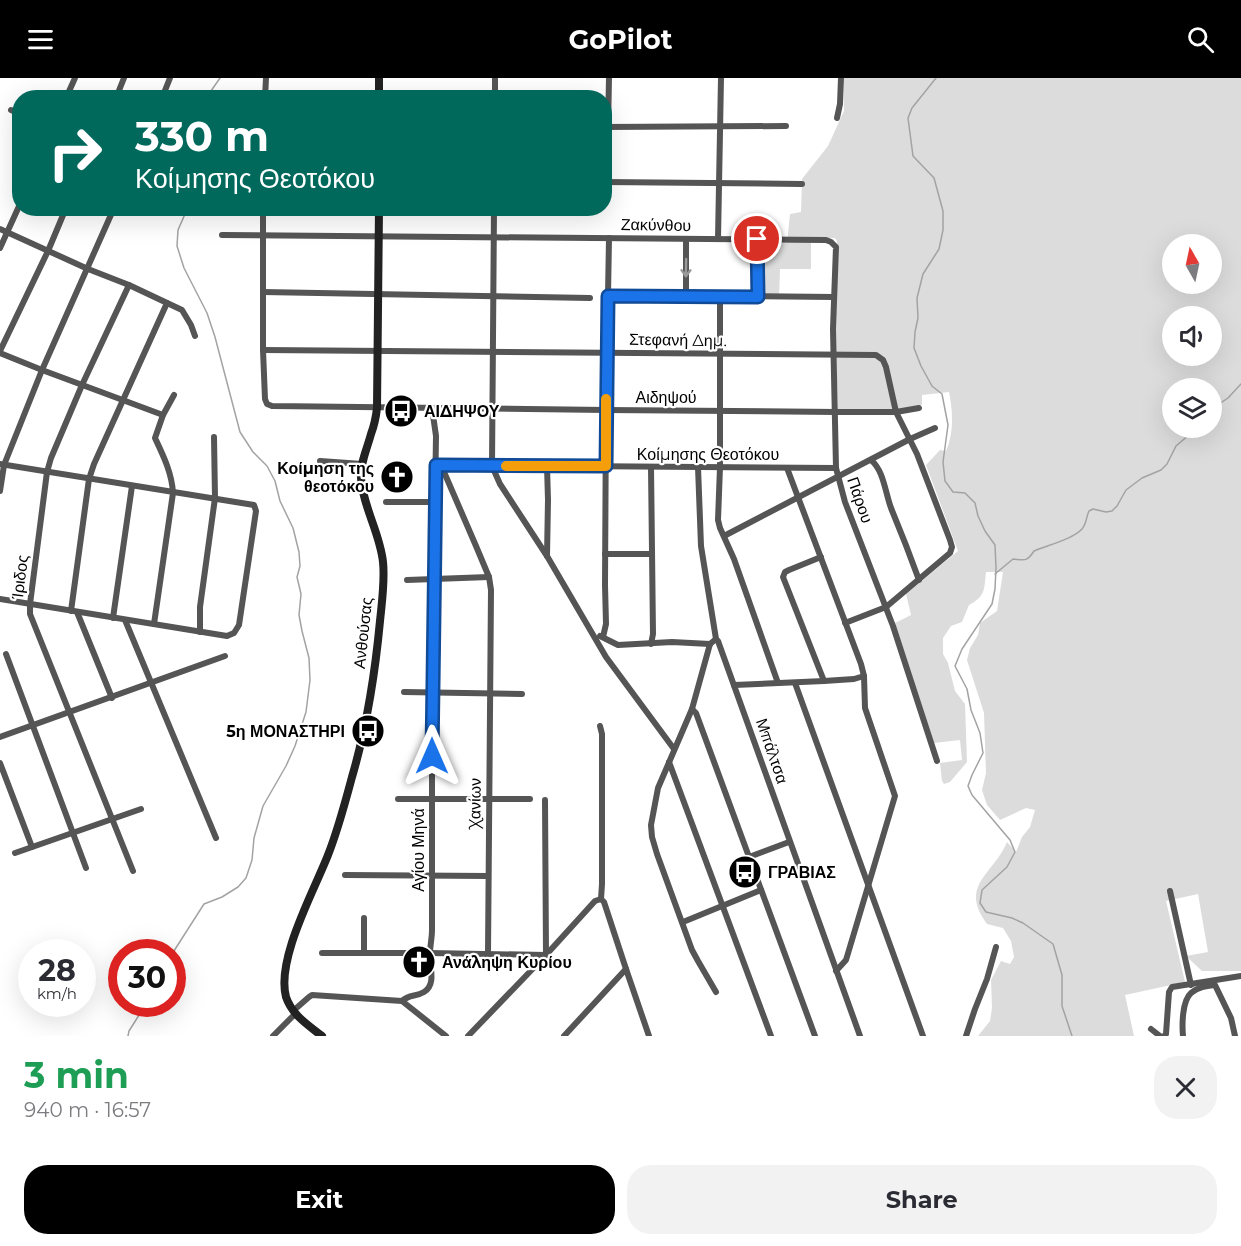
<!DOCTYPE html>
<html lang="en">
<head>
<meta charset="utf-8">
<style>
  body { margin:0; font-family:Montserrat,sans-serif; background:#f2f2f3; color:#2b2b33; height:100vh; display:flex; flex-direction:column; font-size:22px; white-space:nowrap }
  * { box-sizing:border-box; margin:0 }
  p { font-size:20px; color:#7c7c81 }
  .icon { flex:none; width:33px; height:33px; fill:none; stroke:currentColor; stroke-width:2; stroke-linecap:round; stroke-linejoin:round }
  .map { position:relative; height:958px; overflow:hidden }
  .side { display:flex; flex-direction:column; background:#fff; flex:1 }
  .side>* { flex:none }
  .hud { position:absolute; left:12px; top:12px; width:600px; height:126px; border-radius:24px; box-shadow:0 6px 24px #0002; background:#00695c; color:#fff; overflow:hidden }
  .needle { width:39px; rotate:351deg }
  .tools { position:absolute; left:1162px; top:156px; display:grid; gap:12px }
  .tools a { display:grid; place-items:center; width:60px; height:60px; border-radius:50%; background:#fff; box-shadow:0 6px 24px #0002; font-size:30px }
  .speed { position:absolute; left:18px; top:861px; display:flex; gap:12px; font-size:30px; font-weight:700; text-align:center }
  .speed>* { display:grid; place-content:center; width:78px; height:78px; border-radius:50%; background:#fff; box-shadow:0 6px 24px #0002; line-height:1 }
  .speed small { font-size:15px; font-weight:400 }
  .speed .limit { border:9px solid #d22; background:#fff; color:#111 }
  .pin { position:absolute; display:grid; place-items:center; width:51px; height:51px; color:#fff; margin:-26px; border:3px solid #fff; border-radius:50%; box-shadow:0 2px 6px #0007 }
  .me { position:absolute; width:66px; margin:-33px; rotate:0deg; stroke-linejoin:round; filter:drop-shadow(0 0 4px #0008) }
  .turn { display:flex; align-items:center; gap:21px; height:126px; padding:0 24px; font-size:27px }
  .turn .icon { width:78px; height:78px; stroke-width:2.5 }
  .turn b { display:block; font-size:42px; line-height:51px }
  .round { display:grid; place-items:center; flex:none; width:63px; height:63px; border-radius:24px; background:#f2f2f3 }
  .summary { display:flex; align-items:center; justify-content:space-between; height:102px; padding:0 24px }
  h1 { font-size:36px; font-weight:700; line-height:45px; color:#1e9e55 }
  .button { display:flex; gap:12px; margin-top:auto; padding:12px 24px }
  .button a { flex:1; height:69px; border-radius:24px; background:#000; color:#fff; font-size:24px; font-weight:700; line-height:69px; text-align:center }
  .button a+a { background:#f2f2f3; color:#2b2b33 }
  header { display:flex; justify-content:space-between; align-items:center; height:78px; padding:0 24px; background:#000; color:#fff; font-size:27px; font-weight:700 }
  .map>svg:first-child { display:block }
  .green { fill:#dcdcdc; fill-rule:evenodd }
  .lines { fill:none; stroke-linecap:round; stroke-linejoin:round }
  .stream { stroke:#a3a3a3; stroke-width:1.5 }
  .street { stroke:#555; stroke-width:6 }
  .secondary { stroke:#222; stroke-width:8 }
  .oneway { stroke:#999 }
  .route-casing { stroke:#114b97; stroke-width:15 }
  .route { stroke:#1a73e8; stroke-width:10 }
  .slow { stroke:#f59e0b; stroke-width:10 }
  .labels { text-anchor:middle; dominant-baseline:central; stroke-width:4.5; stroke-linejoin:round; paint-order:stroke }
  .street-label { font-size:16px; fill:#000; stroke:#fff }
  .poi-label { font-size:16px; font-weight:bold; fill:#000; stroke:#fff; text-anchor:start }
</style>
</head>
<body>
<header><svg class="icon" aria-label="menu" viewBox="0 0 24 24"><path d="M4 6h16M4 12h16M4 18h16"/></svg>GoPilot<svg class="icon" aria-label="search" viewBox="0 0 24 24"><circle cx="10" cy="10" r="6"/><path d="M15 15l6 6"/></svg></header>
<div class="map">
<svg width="1241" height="958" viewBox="0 0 1241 958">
  <rect width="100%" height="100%" fill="#fff"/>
  <path class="green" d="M844,0h397v893h-39l-16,-15 22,-4 -10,-58 -32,7 19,81 -60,13 9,41h-156l12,-15 2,-13 -1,-28 10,-19 9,3 4,-7 -3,-16 -8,-13 -16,-4c-29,-39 7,-50 20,-82l9,10 6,-15 8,-10 5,-17 -9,-2 -26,12 -13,-15 -5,-15 4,-17 -2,-60 -17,-53 3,-12 8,-13 2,-12 17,-12 6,-39h-17c-2,17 0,24 -17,33l-7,17 -11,4 -8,12v16l5,9 7,28 10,13 2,58 -17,20 -6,2 -2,-3 -2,-18 22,-3 -2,-20 -26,3 -39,-120 16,-8 -5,-21 52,-43 -32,-86 14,-15 6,1c8,-18 7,-40 3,-59l-27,3v10l-23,4h-61l-3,-83 2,-85 -2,-3h-24v31h-31l-1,27h-19v-52l27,-1 3,-29 11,-2 1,-33 26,-33 16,-35zM1173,166h39v40h-39zM1173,238h39v40h-39zM1173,310h39v40h-39z"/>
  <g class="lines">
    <g class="stream">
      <polyline points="936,0 912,30 908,40 913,78 934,100 943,133 943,152 939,171 923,196 917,220 918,240 915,254 914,270 921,288 932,308 942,316 948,347 943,384 945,403 953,414 965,415 975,425 978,438 985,453 995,467 996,490 995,511 992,526 962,571 955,588 967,611 971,632 980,655 983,675 972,697 968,708 972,717 1010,762 1015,774 1007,789 982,812 980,825 986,834 1012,840 1023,845 1053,866 1062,897 1062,928 1072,958"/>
      <polyline points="206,20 220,0"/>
      <polyline points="1212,333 1216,328 1228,320 1241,306"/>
      <path d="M995,496l18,-15c12,1 14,3 21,-8 14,-6 39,-12 48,-22 5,-6 4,-12 7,-18l4,-2 13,3 6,-1 5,-5 9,-16 16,-12 19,-8 6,-6 9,-18 21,-18"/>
      <polyline points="172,876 204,826 222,819 238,809 246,800 252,782 254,760 263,728 286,688 295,668 306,634 310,602 309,580 302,553 299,537 301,516 297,499 300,488 299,474 293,450 280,423 275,403 267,388 253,374 240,354 215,259 207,235 184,190 177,168 178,152 185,136 183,130"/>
      <polyline points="128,958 129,953 146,926"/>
    </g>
    <g class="street">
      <polyline points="495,0 495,20"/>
      <polyline points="66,20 75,0"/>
      <polyline points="116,20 124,0"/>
      <polyline points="162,20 170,0"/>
      <polyline points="265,20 266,0"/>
      <polyline points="11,32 20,36"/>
      <polyline points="837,40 840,26 841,0"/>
      <polyline points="604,49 786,48"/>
      <polyline points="604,104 802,106"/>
      <polyline points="607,104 609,0"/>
      <polyline points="263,130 263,272 265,321 267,326 272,328 606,332 836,334 896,334 919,330"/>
      <polyline points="494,130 492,388 500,406 547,478 606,579 674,671"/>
      <polyline points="0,151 88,191 129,207 182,232 191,247 195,258"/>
      <polyline points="222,157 826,162 831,164 836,169 833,251 836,390 845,424 893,548 937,683"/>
      <polyline points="718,161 721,0"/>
      <polyline points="757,161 758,219"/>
      <polyline points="0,170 20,126"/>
      <polyline points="129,207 82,307 51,380 47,394 30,526 30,536 133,793"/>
      <polyline points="263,214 590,220"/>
      <polyline points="608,217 834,219"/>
      <polyline points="686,218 686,161"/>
      <polyline points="720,219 720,389 718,442 720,450 734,481 778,605"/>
      <polyline points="263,272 876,277 883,282 886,289 896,334 917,376 950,462 952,469 950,475 886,529 845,545"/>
      <polyline points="0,273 48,173 66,130"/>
      <polyline points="0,275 42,292 163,337"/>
      <path d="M871,382c13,11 14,32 20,48 10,24 19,47 28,72"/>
      <polyline points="320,383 362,386"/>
      <polyline points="0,386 254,427 256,433 239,547 234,555 227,558 0,521"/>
      <polyline points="439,387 836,390"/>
      <polyline points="441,387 476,468 489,499 491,512 488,876"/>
      <polyline points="698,389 701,468 716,561 718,563 860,958"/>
      <polyline points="787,390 861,586 864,598 865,630 895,718 846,882 836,893"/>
      <polyline points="0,413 4,387 42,292 114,130"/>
      <polyline points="386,424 435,424"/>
      <polyline points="724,458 910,361 935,350"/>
      <polyline points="605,476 652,476"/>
      <polyline points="547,478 548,422 547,388"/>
      <polyline points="821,479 789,492 785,494 783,499 824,603"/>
      <polyline points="407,502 489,499"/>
      <polyline points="71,533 89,401 94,386 167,225"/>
      <polyline points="77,534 112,620"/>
      <polyline points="113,540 132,408"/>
      <polyline points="125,542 216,760"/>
      <path d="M154,546l19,-131c-1,-20 -10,-38 -18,-55l8,-23 11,-20"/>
      <polyline points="200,554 200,529 215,420 214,359"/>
      <polyline points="600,558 618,567 672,564 710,566"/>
      <polyline points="603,559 606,546 605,507 606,332 609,160"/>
      <polyline points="716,561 710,566 692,631 658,710 651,747 652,759 657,776 692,872 698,883 716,914"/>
      <polyline points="651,566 653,556 651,389"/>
      <polyline points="6,576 86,790"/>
      <polyline points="795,605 923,958"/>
      <polyline points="734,607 824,603 854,601 864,598"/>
      <polyline points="404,614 522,616"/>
      <polyline points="692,631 696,635 815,958"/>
      <polyline points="600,648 602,656 602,806 601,821 604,824 626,891 649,958"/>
      <polyline points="0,659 225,578"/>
      <polyline points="669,684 771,958"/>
      <polyline points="0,685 32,769"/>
      <polyline points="398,721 530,721"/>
      <polyline points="15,775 141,731"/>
      <polyline points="749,779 789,764"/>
      <polyline points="345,797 488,798"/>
      <polyline points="1170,813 1191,907"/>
      <polyline points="683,844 761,812"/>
      <polyline points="322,875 430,875 546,877 545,722"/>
      <polyline points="364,875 364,840"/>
      <polyline points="402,923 446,958"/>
      <path d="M293,933l16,-14 3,-2 90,6c7,-7 14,-4 22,-9 13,-8 5,-26 6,-38 0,-8 2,-16 2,-24v-237l4,-257 -4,-28"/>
      <polyline points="1151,951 1160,958"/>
      <polyline points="273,958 295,936"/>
      <polyline points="468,958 546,877 595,823 601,821"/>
      <polyline points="564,958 626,891"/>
      <polyline points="966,958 975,931 987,901 996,869"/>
      <polyline points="1164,958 1166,956 1169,914 1172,909 1241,898"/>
      <path d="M1183,958c-1,-11 -1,-35 8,-43 7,-6 16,-7 24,-8l16,33 4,18"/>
    </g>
    <g class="secondary">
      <polyline points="379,20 379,0"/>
      <path d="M322,958c-14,-11 -30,-21 -36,-39 -10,-38 28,-106 42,-142 10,-25 17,-52 24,-78 15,-51 23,-103 28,-156 2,-20 5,-40 3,-59 -3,-29 -20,-55 -22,-84 -1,-15 6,-29 10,-44 3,-8 5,-17 6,-26l2,-200"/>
    </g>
  </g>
  <defs><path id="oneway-shaft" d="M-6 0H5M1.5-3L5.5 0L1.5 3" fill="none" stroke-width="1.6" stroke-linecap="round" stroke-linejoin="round" transform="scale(1.5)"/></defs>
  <use class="oneway" href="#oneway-shaft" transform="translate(686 190) rotate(91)"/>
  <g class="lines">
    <defs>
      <polyline id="route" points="432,678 436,387 606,388 608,218 758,219 757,161"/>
    </defs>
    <use href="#route" class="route-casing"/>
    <use href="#route" class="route"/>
    <polyline class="slow" points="506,388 606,388 606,321"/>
  </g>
  <defs>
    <symbol id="bus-disc" viewBox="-11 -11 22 22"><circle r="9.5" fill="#000" stroke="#fff"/><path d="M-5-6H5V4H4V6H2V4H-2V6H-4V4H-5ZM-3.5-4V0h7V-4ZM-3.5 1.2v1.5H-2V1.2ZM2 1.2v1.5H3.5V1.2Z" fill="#fff"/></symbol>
    <symbol id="church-disc" viewBox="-11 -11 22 22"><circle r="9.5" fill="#000" stroke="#fff"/><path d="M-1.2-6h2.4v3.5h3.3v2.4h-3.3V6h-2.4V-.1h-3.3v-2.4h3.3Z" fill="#fff"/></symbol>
  </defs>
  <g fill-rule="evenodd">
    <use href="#bus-disc" x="382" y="314" width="38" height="38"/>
    <use href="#church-disc" x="378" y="380" width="38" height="38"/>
    <use href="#bus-disc" x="349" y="634" width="38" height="38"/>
    <use href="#bus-disc" x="726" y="775" width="38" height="38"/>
    <use href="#church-disc" x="400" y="865" width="38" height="38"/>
  </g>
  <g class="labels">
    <g class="street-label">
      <text transform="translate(656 147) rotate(1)">Ζακύνθου</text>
      <text transform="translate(678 262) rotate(1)">Στεφανή Δημ.</text>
      <text x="666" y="319">Αιδηψού</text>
      <text x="708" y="376">Κοίμησης Θεοτόκου</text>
      <text transform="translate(860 422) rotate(71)">Πάρου</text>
      <text transform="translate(20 499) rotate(-83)">Ίριδος</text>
      <text transform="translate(363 555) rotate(-84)">Ανθούσας</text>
      <text transform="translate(772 673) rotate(71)">Μπάλτσα</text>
      <text transform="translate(475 725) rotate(-89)">Χανίων</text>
      <text transform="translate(418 772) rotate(-90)">Αγίου Μηνά</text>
    </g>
    <g class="poi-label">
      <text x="424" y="333">ΑΙΔΗΨΟΥ</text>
      <text x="374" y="390" text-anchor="end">Κοίμηση της<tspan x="374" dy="18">θεοτόκου</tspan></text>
      <text x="345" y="653" text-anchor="end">5η ΜΟΝΑΣΤΗΡΙ</text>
      <text x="768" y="794">ΓΡΑΒΙΑΣ</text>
      <text x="442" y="884">Ανάληψη Κυρίου</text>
    </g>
  </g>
</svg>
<div class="tools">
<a><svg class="needle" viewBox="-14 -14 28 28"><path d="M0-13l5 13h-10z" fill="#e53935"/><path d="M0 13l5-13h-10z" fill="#7c7c81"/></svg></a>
<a><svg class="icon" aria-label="sound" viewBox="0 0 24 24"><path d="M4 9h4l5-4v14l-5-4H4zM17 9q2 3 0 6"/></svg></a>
<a><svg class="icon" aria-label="layers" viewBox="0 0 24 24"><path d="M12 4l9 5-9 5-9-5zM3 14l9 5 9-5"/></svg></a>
</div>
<div class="speed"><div>28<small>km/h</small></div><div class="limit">30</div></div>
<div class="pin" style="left:757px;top:161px;background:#d93025"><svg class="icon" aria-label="arrive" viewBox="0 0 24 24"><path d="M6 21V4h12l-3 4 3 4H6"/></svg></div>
<svg class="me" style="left:432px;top:678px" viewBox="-20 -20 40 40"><path d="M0-17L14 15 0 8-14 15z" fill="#1a73e8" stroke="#fff" stroke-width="4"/></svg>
<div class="hud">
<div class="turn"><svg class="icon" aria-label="right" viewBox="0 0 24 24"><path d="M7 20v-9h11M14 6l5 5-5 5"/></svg><div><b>330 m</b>Κοίμησης Θεοτόκου</div></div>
</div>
</div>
<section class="side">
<div class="summary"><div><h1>3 min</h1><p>940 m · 16:57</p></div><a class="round"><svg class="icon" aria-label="close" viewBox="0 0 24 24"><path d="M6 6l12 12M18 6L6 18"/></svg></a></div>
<div class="button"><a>Exit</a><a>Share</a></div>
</section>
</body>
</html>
